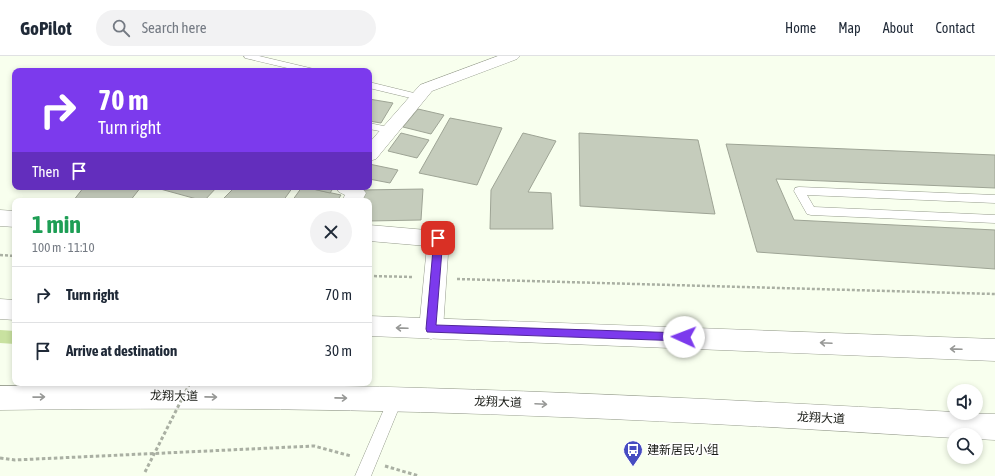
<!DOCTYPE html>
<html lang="en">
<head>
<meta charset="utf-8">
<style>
  body { margin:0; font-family:"Asap Condensed","Noto Sans SC",sans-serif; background:#f2f2f3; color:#1f2937; height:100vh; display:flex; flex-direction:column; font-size:15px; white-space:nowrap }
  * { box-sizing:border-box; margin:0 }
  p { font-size:13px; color:#747a83 }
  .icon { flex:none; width:22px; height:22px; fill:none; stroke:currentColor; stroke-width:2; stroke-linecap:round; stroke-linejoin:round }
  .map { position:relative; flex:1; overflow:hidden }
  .drawer { position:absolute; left:12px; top:142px; width:360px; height:188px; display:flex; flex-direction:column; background:#fff; border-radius:8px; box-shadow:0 2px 6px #0003 }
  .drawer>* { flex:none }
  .hud { position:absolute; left:12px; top:12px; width:360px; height:122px; border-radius:8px; box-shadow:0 2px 6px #0003; background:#7c3aed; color:#fff; overflow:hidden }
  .fabs { position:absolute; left:947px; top:328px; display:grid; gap:8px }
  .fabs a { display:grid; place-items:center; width:36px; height:36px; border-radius:50%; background:#fff; box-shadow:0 2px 6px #0003; font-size:20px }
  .pin { position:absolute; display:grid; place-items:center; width:34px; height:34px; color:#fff; margin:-17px; border-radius:8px; box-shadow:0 2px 6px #0006 }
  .me { position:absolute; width:44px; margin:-22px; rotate:272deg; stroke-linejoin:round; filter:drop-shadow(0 0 3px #0008) }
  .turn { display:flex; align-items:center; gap:14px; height:84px; padding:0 20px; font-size:18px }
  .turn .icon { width:52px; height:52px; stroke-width:2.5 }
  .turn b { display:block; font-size:28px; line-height:34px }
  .then { display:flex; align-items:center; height:38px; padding:0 20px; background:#0003; gap:8px; font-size:15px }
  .round { display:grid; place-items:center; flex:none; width:42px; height:42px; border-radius:21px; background:#f2f2f3 }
  .headline { display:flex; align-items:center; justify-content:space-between; height:68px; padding:0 20px }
  h1 { font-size:24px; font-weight:700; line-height:30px; color:#1e9e55 }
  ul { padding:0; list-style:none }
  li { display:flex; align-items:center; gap:12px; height:56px; padding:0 20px; border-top:1px solid #e0e1e3 }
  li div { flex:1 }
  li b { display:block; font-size:15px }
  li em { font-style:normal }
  header { display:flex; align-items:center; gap:24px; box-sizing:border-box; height:56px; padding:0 20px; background:#fff; border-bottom:1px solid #e0e1e3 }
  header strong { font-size:19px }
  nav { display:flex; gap:22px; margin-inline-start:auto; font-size:14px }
  .search { width:280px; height:36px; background:#f2f2f3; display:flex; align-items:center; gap:10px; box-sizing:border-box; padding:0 14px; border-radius:22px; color:#747a83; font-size:15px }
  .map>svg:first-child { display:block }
  .green { fill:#c9e2a0 }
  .building { fill:#c5ccbc; stroke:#9ea495 }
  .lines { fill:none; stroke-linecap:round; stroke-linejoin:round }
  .lane-casing { stroke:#969c8d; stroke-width:1 }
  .street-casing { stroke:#969c8d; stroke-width:1 }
  .primary-casing { stroke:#969c8d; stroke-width:1 }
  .path-far1 { stroke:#aab0a3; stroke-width:2.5; stroke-dasharray:3 2; stroke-linecap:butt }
  .path { stroke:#aab0a3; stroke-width:3; stroke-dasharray:3.5 2.5; stroke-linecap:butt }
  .lane { fill:#fff; fill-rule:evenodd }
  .street { fill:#fff; fill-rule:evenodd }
  .primary { fill:#fff; fill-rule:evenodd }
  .path-bridge { stroke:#aab0a3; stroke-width:3; stroke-dasharray:3.5 2.5; stroke-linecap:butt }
  .oneway { stroke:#979896 }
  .route { fill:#7c3aed; stroke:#51269a }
  .labels { text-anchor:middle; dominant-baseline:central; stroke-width:3; stroke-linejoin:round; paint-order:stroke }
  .near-street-label { font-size:12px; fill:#181a15; stroke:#fff }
  .near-poi-label { font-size:12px; fill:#181a15; stroke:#fff; text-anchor:start }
</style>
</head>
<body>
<header>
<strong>GoPilot</strong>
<div class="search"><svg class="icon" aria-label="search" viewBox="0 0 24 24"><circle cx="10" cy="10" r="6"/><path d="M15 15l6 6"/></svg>Search here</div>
<nav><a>Home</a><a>Map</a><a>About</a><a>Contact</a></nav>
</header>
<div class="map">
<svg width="995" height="420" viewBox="0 0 995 420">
  <rect width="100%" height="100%" fill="#f8ffee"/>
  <polygon class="green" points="0,274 15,275 15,288 0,287"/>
  <g class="building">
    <polygon points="369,43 393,47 381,67 369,65"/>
    <polygon points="418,53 444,59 431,78 403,71"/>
    <polygon points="450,62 502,72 477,129 419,117"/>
    <polygon points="401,77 429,84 417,102 388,95"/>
    <polygon points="523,77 556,85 528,136 551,137 553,173 490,173 491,134"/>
    <polygon points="579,77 698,84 715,158 580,150"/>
    <polygon points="726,88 995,99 995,132 776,123 794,164 995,174 995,213 757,196"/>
    <polygon points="369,108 398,114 390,127 369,123"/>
    <polygon points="84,131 141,131 130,145 73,145"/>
    <polygon points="153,131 217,131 204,145"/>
    <polygon points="235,131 293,131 283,145 221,145"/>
    <polygon points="302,131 304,131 341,139 337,145 292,145"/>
    <polygon points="304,131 334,131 330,137"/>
    <polygon points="423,133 421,164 369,165 369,145 360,145 362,134"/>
  </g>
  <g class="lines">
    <defs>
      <g id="lane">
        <polygon points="244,0 259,0 314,13 315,15 300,15 245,2"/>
        <polygon points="369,26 422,39 424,41 419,44 369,32"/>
        <polygon points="369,67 393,72 395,74 390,77 369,73"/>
        <polygon points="799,131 995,139 995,147 807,139 814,151 995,159 995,167 811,159 807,158 794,135 795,132"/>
        <polygon points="396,335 401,337 403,342 371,420 355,420 391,337"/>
      </g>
      <g id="street">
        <polygon points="498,0 520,0 517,3 432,35 376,103 369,105 369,87 420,29"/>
        <polygon points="336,131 361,131 366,137 362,145 342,145 345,139 339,136"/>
        <polygon points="0,154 15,155 15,171 0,170"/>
        <polygon points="369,169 438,175 445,177 449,183 443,273 439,280 431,283 423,280 419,273 427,190 369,185"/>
      </g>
      <g id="primary">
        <polygon points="0,243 15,244 15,264 0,263"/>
        <polygon points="369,260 995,283 995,305 369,280"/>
        <path d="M188,328c256,1 511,14 766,28v1l41,1v26l-19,-1v-4h-22v3c-131,-8 -262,-16 -393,-21 -187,-8 -374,-10 -561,-7v-24z"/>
      </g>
    </defs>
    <use href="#lane" class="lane-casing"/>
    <use href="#street" class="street-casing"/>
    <use href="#primary" class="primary-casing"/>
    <g class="path-far1">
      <polyline points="0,199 15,200"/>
      <polyline points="369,220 414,221"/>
      <polyline points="457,223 995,238"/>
    </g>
    <g class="path">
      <polyline points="0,402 15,404 314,390 351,400"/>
      <polyline points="385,410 419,420"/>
    </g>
    <use href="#lane" class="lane"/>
    <use href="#street" class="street"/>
    <use href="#primary" class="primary"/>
    <polyline class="path-bridge" points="145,416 190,327"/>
  </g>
  <defs><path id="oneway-shaft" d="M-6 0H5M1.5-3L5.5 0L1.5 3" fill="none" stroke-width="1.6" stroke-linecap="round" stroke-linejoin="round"/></defs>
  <g class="oneway">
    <use href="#oneway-shaft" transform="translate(402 272) rotate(-178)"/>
    <use href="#oneway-shaft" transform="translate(826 287) rotate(-177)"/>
    <use href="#oneway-shaft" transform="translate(956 293) rotate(-178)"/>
    <use href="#oneway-shaft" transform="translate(39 341) rotate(-1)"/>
    <use href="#oneway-shaft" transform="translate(211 341) rotate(1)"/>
    <use href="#oneway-shaft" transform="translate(341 342) rotate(1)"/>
    <use href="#oneway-shaft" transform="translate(541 348) rotate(3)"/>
  </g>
  <polygon class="route" points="438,179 443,182 436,269 684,277 687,278 689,281 687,284 684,285 427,276 426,273 434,182"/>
  <defs>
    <symbol id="bus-pin" viewBox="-11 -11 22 30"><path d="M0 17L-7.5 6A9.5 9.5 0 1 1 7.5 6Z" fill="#464cc1" stroke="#fff"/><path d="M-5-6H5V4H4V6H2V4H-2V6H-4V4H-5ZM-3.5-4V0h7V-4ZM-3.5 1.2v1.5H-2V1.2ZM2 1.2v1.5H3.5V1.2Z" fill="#fff"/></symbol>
  </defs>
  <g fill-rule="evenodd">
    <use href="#bus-pin" x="622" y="383" width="22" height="30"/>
  </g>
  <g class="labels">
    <g class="near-street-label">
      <text transform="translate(174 340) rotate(1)">龙翔大道</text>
      <text transform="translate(498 346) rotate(2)">龙翔大道</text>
      <text transform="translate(821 362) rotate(3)">龙翔大道</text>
    </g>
    <g class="near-poi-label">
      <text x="647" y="394">建新居民小组</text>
    </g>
  </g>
</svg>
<div class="fabs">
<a><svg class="icon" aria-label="sound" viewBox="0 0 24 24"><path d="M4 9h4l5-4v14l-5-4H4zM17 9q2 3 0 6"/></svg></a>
<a><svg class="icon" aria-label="search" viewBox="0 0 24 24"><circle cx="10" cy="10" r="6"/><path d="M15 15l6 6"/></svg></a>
</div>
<div class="pin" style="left:438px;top:182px;background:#d93025"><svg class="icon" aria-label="arrive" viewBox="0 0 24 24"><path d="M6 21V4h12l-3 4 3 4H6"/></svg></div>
<svg class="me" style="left:684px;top:281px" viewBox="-20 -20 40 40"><circle r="19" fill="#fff"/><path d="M0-13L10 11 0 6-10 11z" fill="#7c3aed"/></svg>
<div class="hud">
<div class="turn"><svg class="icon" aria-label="right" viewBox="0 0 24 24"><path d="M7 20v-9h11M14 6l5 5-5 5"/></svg><div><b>70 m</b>Turn right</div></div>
<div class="then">Then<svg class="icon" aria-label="arrive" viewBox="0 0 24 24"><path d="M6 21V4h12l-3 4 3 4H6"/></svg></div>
</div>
<section class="drawer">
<div class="headline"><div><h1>1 min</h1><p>100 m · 11:10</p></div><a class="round"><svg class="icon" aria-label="close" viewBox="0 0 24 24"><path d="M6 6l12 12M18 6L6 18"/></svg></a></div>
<ul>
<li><svg class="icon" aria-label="right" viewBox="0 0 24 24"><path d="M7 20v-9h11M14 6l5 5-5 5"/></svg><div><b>Turn right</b></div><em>70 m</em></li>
<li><svg class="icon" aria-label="arrive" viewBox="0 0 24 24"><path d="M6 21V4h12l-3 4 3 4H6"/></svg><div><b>Arrive at destination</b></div><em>30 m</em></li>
</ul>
</section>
</div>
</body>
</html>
